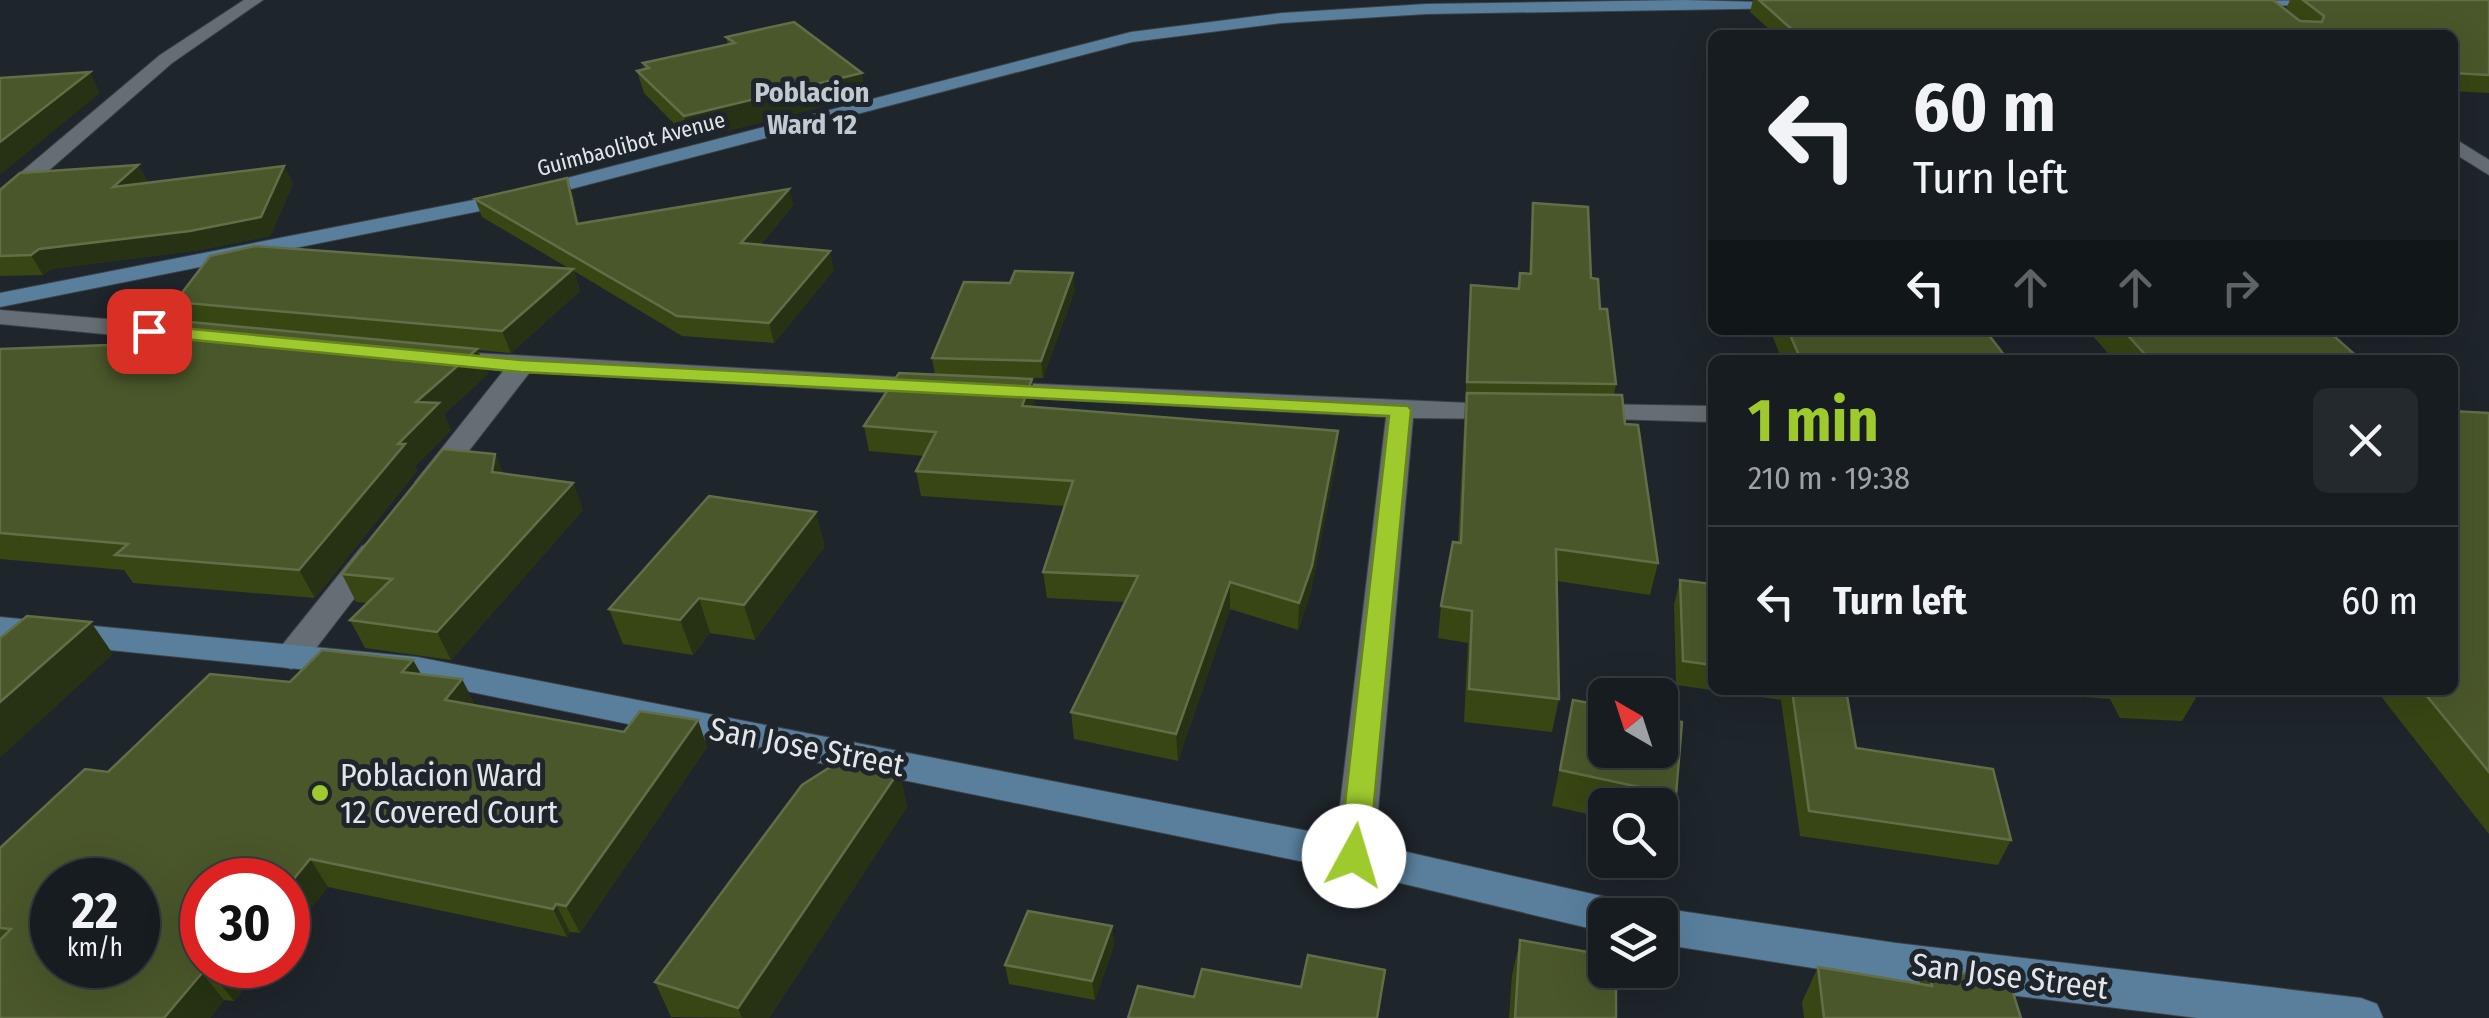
<!DOCTYPE html>
<html lang="en">
<head>
<meta charset="utf-8">
<style>
  body { margin:0; font-family:"Fira Sans Condensed",sans-serif; background:#23292d; color:#f1f3f6; height:100vh; display:flex; flex-direction:column; font-size:38px; white-space:nowrap }
  * { box-sizing:border-box; margin:0 }
  p { font-size:32px; color:#9ea1a5 }
  .icon { flex:none; width:55px; height:55px; fill:none; stroke:currentColor; stroke-width:2; stroke-linecap:round; stroke-linejoin:round }
  .map { position:relative; flex:1; overflow:hidden }
  .details { position:absolute; left:1708px; top:355px; width:750px; height:340px; display:flex; flex-direction:column; background:#161c20; border-radius:15px; box-shadow:0 10px 40px #0002,0 0 0 2px #353a3e }
  .details>* { flex:none }
  .hud { position:absolute; left:1708px; top:30px; width:750px; height:305px; border-radius:15px; box-shadow:0 10px 40px #0002,0 0 0 2px #353a3e; background:#161c20; color:#f1f3f6; overflow:hidden }
  .needle { width:65px; rotate:321deg }
  .tools { position:absolute; left:1588px; top:678px; display:grid; gap:20px }
  .tools a { display:grid; place-items:center; width:90px; height:90px; border-radius:15px; background:#161c20; box-shadow:0 10px 40px #0002,0 0 0 2px #353a3e; font-size:50px }
  .speed { position:absolute; left:30px; top:858px; display:flex; gap:20px; font-size:50px; font-weight:700; text-align:center }
  .speed>* { display:grid; place-content:center; width:130px; height:130px; border-radius:50%; background:#161c20; box-shadow:0 10px 40px #0002,0 0 0 2px #353a3e; line-height:1 }
  .speed small { font-size:25px; font-weight:400 }
  .speed .limit { border:15px solid #d22; background:#fff; color:#111 }
  .pin { position:absolute; display:grid; place-items:center; width:85px; height:85px; color:#fff; margin:-42px; border-radius:20px; box-shadow:0 5px 15px #0006 }
  .me { position:absolute; width:110px; margin:-55px; rotate:6deg; stroke-linejoin:round; filter:drop-shadow(0 0 8px #0008) }
  .turn { display:flex; align-items:center; gap:35px; height:210px; padding:0 40px; font-size:45px }
  .turn .icon { width:130px; height:130px; stroke-width:2.5 }
  .turn b { display:block; font-size:70px; line-height:85px }
  .lanes { display:flex; align-items:center; height:95px; padding:0 40px; background:#0003; justify-content:center; gap:50px; direction:ltr }
  .lanes .off { opacity:.35 }
  .round { display:grid; place-items:center; flex:none; width:105px; height:105px; border-radius:15px; background:#23292d }
  .head { display:flex; align-items:center; justify-content:space-between; height:170px; padding:0 40px }
  h1 { font-size:60px; font-weight:700; line-height:75px; color:#9eca2e }
  ul { padding:0; list-style:none }
  li { display:flex; align-items:center; gap:30px; height:150px; padding:0 40px; border-top:2px solid #353a3e }
  li div { flex:1 }
  li b { display:block; font-size:38px }
  li em { font-style:normal }
  .map>svg:first-child { display:block }
  .lines { fill:none; stroke-linecap:round; stroke-linejoin:round }
  .street-casing { stroke:#3c4247; stroke-width:2 }
  .secondary-casing { stroke:#3c4247; stroke-width:2 }
  .street { fill:#666e75; fill-rule:evenodd }
  .secondary { fill:#597f9d; fill-rule:evenodd }
  .wall { fill:#384613 }
  .shaded-wall { fill:#263213 }
  .building { fill:#4a572a; stroke:#626e48; stroke-width:2.5; fill-rule:evenodd }
  .route { fill:#9eca2e; stroke:#67831e; stroke-width:2.5 }
  .poi-dot { fill:#9eca2e; stroke:#1e252b; stroke-width:4 }
  .labels { text-anchor:middle; dominant-baseline:central; stroke-width:10; stroke-linejoin:round; paint-order:stroke }
  .far-street-label { font-size:22px; fill:#e2e6ea; stroke:#1e252b }
  .far-quarter-label { font-size:28px; font-weight:bold; fill:#c1cad2; stroke:#1e252b }
  .near-street-label { font-size:32px; fill:#e2e6ea; stroke:#1e252b }
  .near-poi-label { font-size:32px; fill:#e2e6ea; stroke:#1e252b; text-anchor:start }
</style>
</head>
<body>
<div class="map">
<svg width="2489" height="1018" viewBox="0 0 2489 1018">
  <rect width="100%" height="100%" fill="#1e252b"/>
  <g class="lines">
    <defs>
      <g id="street">
        <polygon points="244,0 263,0 172,63 8,206 0,207 0,190 160,55"/>
        <polygon points="2452,137 2489,160 2489,175 2452,152"/>
        <polygon points="0,310 177,325 190,333 177,341 0,324"/>
        <polygon points="442,351 930,379 943,387 930,395 530,372 440,488 420,488 415,482 504,370 433,364 429,359 433,354"/>
        <polygon points="996,382 1515,405 1519,411 1505,419 1413,418 1374,856 1368,867 1354,872 1340,867 1334,856 1386,417 987,396 983,390"/>
        <polygon points="1586,404 1712,406 1712,422 1576,418 1572,412 1576,406"/>
        <polygon points="373,543 384,546 389,553 384,560 303,665 291,669 279,665 274,657 279,649 362,546"/>
      </g>
      <g id="secondary">
        <polygon points="1684,0 1798,3 1790,8 1426,14 1282,23 1132,42 510,205 0,307 0,293 509,193 1131,32 1282,13 1426,4"/>
        <polygon points="2358,0 2350,5 2236,6 2228,1"/>
        <polygon points="0,617 417,657 1354,840 1606,897 1621,903 1627,915 1605,915 1605,932 1354,872 417,681 0,639"/>
        <polygon points="1660,908 1896,943 2361,998 2377,1004 2383,1018 2198,1018 1896,981 1660,944 1660,915 1644,915"/>
      </g>
    </defs>
    <use href="#street" class="street-casing"/>
    <use href="#secondary" class="secondary-casing"/>
    <use href="#street" class="street"/>
    <use href="#secondary" class="secondary"/>
  </g>
  <g class="wall">
    <polygon points="1753,0 2273,0 2302,21 2286,9 2290,0 2489,0 2489,93 2452,91 2452,35 1776,35 1750,12"/>
    <polygon points="726,37 866,96 690,140 644,93 637,71 644,69 643,63 728,45"/>
    <polygon points="138,165 148,183 284,166 293,184 270,236 200,250 51,269 43,275 0,276 0,190"/>
    <polygon points="789,189 793,206 760,245 834,270 774,343 682,336 574,271 580,291 511,353 478,350 488,374 444,414 451,430 415,466 417,471 315,598 133,583 124,570 0,559 0,349 109,345 186,322 175,302 570,269 482,217 475,199 573,195 579,224"/>
    <polygon points="1533,203 1591,278 1600,309 1616,384 1614,395 1625,424 1658,563 1650,595 1557,581 1559,699 1552,732 1464,722 1468,643 1438,638 1441,606 1458,543 1471,285 1517,289 1520,273 1529,274"/>
    <polygon points="1075,290 1043,378 974,376 1035,403 1033,407 1338,431 1337,456 1311,592 1298,630 1230,609 1178,761 1074,739 1071,712 1125,602 1047,598 1043,572 1065,506 921,496 916,471 924,456 869,451 864,426 935,375 932,358"/>
    <polygon points="1770,330 1985,330 2008,360 1782,360"/>
    <polygon points="2094,330 2327,330 2361,360 2114,360 2092,335"/>
    <polygon points="2489,413 2489,834 2376,690 2452,690"/>
    <polygon points="495,454 503,473 573,483 583,510 451,660 365,648 350,620 368,603 356,602 342,574"/>
    <polygon points="825,546 755,640 710,633 693,655 623,644 609,609"/>
    <polygon points="1680,580 1712,584 1712,690 1846,690 1856,748 2011,840 1998,865 1800,836 1781,700 1676,685 1674,604"/>
    <polygon points="413,660 421,674 475,705 624,732 698,720 707,747 580,933 570,932 567,937 328,887 288,936 288,880 202,965 264,965 234,1001 224,1000 210,1018 0,1018 0,848 108,772 290,682"/>
    <polygon points="2067,690 2200,690 2200,691 2182,721 2120,718 2110,699 2070,696"/>
    <polygon points="1573,700 1676,795 1665,831 1660,830 1660,805 1605,805 1605,818 1552,806"/>
    <polygon points="899,771 907,807 769,1018 671,1017 655,982"/>
    <polygon points="1112,926 1114,945 1095,1000 1009,984 1005,965"/>
    <polygon points="1520,940 1616,1018 1509,1018 1512,975"/>
    <polygon points="1818,967 1919,984 1928,968 2021,1018 1804,1018 1802,1002"/>
  </g>
  <g class="shaded-wall">
    <polygon points="90,72 100,93 0,175 0,142"/>
    <polygon points="862,73 866,96 690,140 684,116"/>
    <polygon points="138,165 148,184 113,187"/>
    <polygon points="284,166 293,184 270,236 200,250 51,269 43,275 31,255 39,249"/>
    <polygon points="567,178 573,195 583,242 577,224"/>
    <polygon points="789,189 793,206 745,262 741,243"/>
    <polygon points="830,251 834,270 774,343 769,323"/>
    <polygon points="573,269 580,291 511,353 502,331"/>
    <polygon points="1073,273 1075,290 1043,378 1041,361"/>
    <polygon points="477,349 488,374 444,414 451,430 415,466 417,471 315,598 299,570 398,444 416,402"/>
    <polygon points="1032,379 1035,403 1025,431 1022,406"/>
    <polygon points="1338,431 1337,456 1311,592 1298,630 1299,603"/>
    <polygon points="495,454 506,480 492,472"/>
    <polygon points="573,483 583,510 451,660 437,632"/>
    <polygon points="816,512 825,546 755,640 744,605"/>
    <polygon points="1230,582 1230,609 1178,761 1176,734"/>
    <polygon points="699,598 710,633 693,655 680,620"/>
    <polygon points="91,622 113,654 0,758 0,702"/>
    <polygon points="413,660 428,687 402,672"/>
    <polygon points="462,679 476,706 445,700"/>
    <polygon points="698,720 707,747 580,933 566,906"/>
    <polygon points="899,771 907,807 769,1018 742,1018 738,1008"/>
    <polygon points="310,859 328,887 288,936 288,886"/>
    <polygon points="556,904 570,932 567,937 553,909"/>
    <polygon points="1112,926 1114,945 1095,1000 1092,981"/>
    <polygon points="220,965 264,965 234,1001 212,974"/>
    <polygon points="202,973 224,1000 210,1018 164,1018"/>
  </g>
  <g class="building">
    <polygon points="1759,0 2273,0 2300,21 2322,22 2324,16 2303,0 2489,0 2489,75 2452,73 2452,35 1797,34"/>
    <polygon points="794,22 862,73 684,116 637,71 649,68 643,63 735,43 726,37"/>
    <polygon points="90,72 0,142 0,78"/>
    <polygon points="138,165 113,187 284,166 261,217 190,231 39,249 31,255 0,256 0,190 20,173"/>
    <polygon points="567,178 577,224 789,189 741,243 830,251 769,323 677,316 475,199"/>
    <polygon points="1533,203 1588,207 1591,278 1598,279 1600,309 1607,309 1616,384 1467,382 1471,285 1519,289 1520,273 1531,274"/>
    <polygon points="255,246 573,269 502,331 175,302 210,256"/>
    <polygon points="1015,271 1073,273 1041,361 932,358 964,282 1010,283"/>
    <polygon points="158,319 477,349 416,402 439,403 398,444 405,444 299,570 115,555 128,544 0,533 0,349 109,345"/>
    <polygon points="1788,330 1985,330 2008,360 1801,360"/>
    <polygon points="2123,330 2327,330 2361,360 2150,360"/>
    <polygon points="899,373 1032,379 1022,406 1338,431 1312,566 1299,603 1230,582 1176,734 1071,712 1138,576 1043,572 1073,481 916,471 936,432 864,426"/>
    <polygon points="1467,393 1622,395 1625,424 1638,425 1658,563 1556,549 1559,699 1469,689 1472,611 1441,606 1453,542 1461,543"/>
    <polygon points="2452,411 2489,413 2489,772 2422,690 2452,690"/>
    <polygon points="443,449 495,454 492,472 573,483 437,632 350,620 392,579 342,574"/>
    <polygon points="709,496 816,512 744,605 699,598 680,620 609,609"/>
    <polygon points="1680,580 1712,584 1712,665 1683,661"/>
    <polygon points="27,616 91,622 0,702 0,638"/>
    <path d="M322,650l91,10 -11,12 60,7 -17,21 179,32 16,-21 58,9 -132,186 -10,-2 -3,5 -243,-50 -22,27v-6h-86v85h18l-8,9 -10,-1 -38,45h-164v-78l11,-11 -11,-1v-80l85,-79 23,3 102,-98 80,8zM52,880h86v85h-86z"/>
    <polygon points="1792,690 1846,690 1856,748 1993,769 2011,840 1809,811"/>
    <polygon points="1573,700 1605,706 1605,750 1660,750 1660,718 1682,722 1676,795 1560,770"/>
    <polygon points="846,757 899,771 738,1008 655,982 802,785"/>
    <polygon points="1028,911 1112,926 1092,981 1005,965"/>
    <polygon points="1520,940 1605,955 1605,970 1616,970 1616,1018 1515,1018"/>
    <polygon points="1308,955 1385,970 1377,1018 1128,1018 1138,986 1194,997 1202,969 1301,987"/>
    <polygon points="1818,967 1932,986 1928,968 2009,980 2021,1018 1824,1018"/>
  </g>
  <polygon class="route" points="149,325 521,360 1408,406 1411,410 1369,856 1364,864 1354,868 1343,864 1339,856 1389,416 521,372 142,335 142,327"/>
  <circle class="poi-dot" cx="320" cy="793" r="10"/>
  <g class="labels">
    <g class="far-street-label">
      <text transform="translate(631 144) rotate(-15)">Guimbaolibot Avenue</text>
    </g>
    <g class="far-quarter-label">
      <text x="812" y="92">Poblacion<tspan x="812" dy="32">Ward 12</tspan></text>
    </g>
    <g class="near-street-label">
      <text transform="translate(807 747) rotate(11)">San Jose Street</text>
      <text transform="translate(2010 976) rotate(7)">San Jose Street</text>
    </g>
    <g class="near-poi-label">
      <text x="340" y="775">Poblacion Ward<tspan x="340" dy="37">12 Covered Court</tspan></text>
    </g>
  </g>
</svg>
<div class="tools">
<a><svg class="needle" viewBox="-14 -14 28 28"><path d="M0-13l5 13h-10z" fill="#e53935"/><path d="M0 13l5-13h-10z" fill="#9ea1a5"/></svg></a>
<a><svg class="icon" aria-label="search" viewBox="0 0 24 24"><circle cx="10" cy="10" r="6"/><path d="M15 15l6 6"/></svg></a>
<a><svg class="icon" aria-label="layers" viewBox="0 0 24 24"><path d="M12 4l9 5-9 5-9-5zM3 14l9 5 9-5"/></svg></a>
</div>
<div class="speed"><div>22<small>km/h</small></div><div class="limit">30</div></div>
<div class="pin" style="left:149px;top:331px;background:#d93025"><svg class="icon" aria-label="arrive" viewBox="0 0 24 24"><path d="M6 21V4h12l-3 4 3 4H6"/></svg></div>
<svg class="me" style="left:1354px;top:856px" viewBox="-20 -20 40 40"><circle r="19" fill="#fff"/><path d="M0-13L10 11 0 6-10 11z" fill="#9eca2e"/></svg>
<div class="hud">
<div class="turn"><svg class="icon" aria-label="left" viewBox="0 0 24 24"><path d="M17 20v-9H6M10 6l-5 5 5 5"/></svg><div><b>60 m</b>Turn left</div></div>
<div class="lanes"><svg class="icon" aria-label="left" viewBox="0 0 24 24"><path d="M17 20v-9H6M10 6l-5 5 5 5"/></svg><svg class="icon off" aria-label="ahead" viewBox="0 0 24 24"><path d="M12 20V5M6 11l6-6 6 6"/></svg><svg class="icon off" aria-label="ahead" viewBox="0 0 24 24"><path d="M12 20V5M6 11l6-6 6 6"/></svg><svg class="icon off" aria-label="right" viewBox="0 0 24 24"><path d="M7 20v-9h11M14 6l5 5-5 5"/></svg></div>
</div>
<section class="details">
<div class="head"><div><h1>1 min</h1><p>210 m · 19:38</p></div><a class="round"><svg class="icon" aria-label="close" viewBox="0 0 24 24"><path d="M6 6l12 12M18 6L6 18"/></svg></a></div>
<ul>
<li><svg class="icon" aria-label="left" viewBox="0 0 24 24"><path d="M17 20v-9H6M10 6l-5 5 5 5"/></svg><div><b>Turn left</b></div><em>60 m</em></li>
</ul>
</section>
</div>
</body>
</html>
